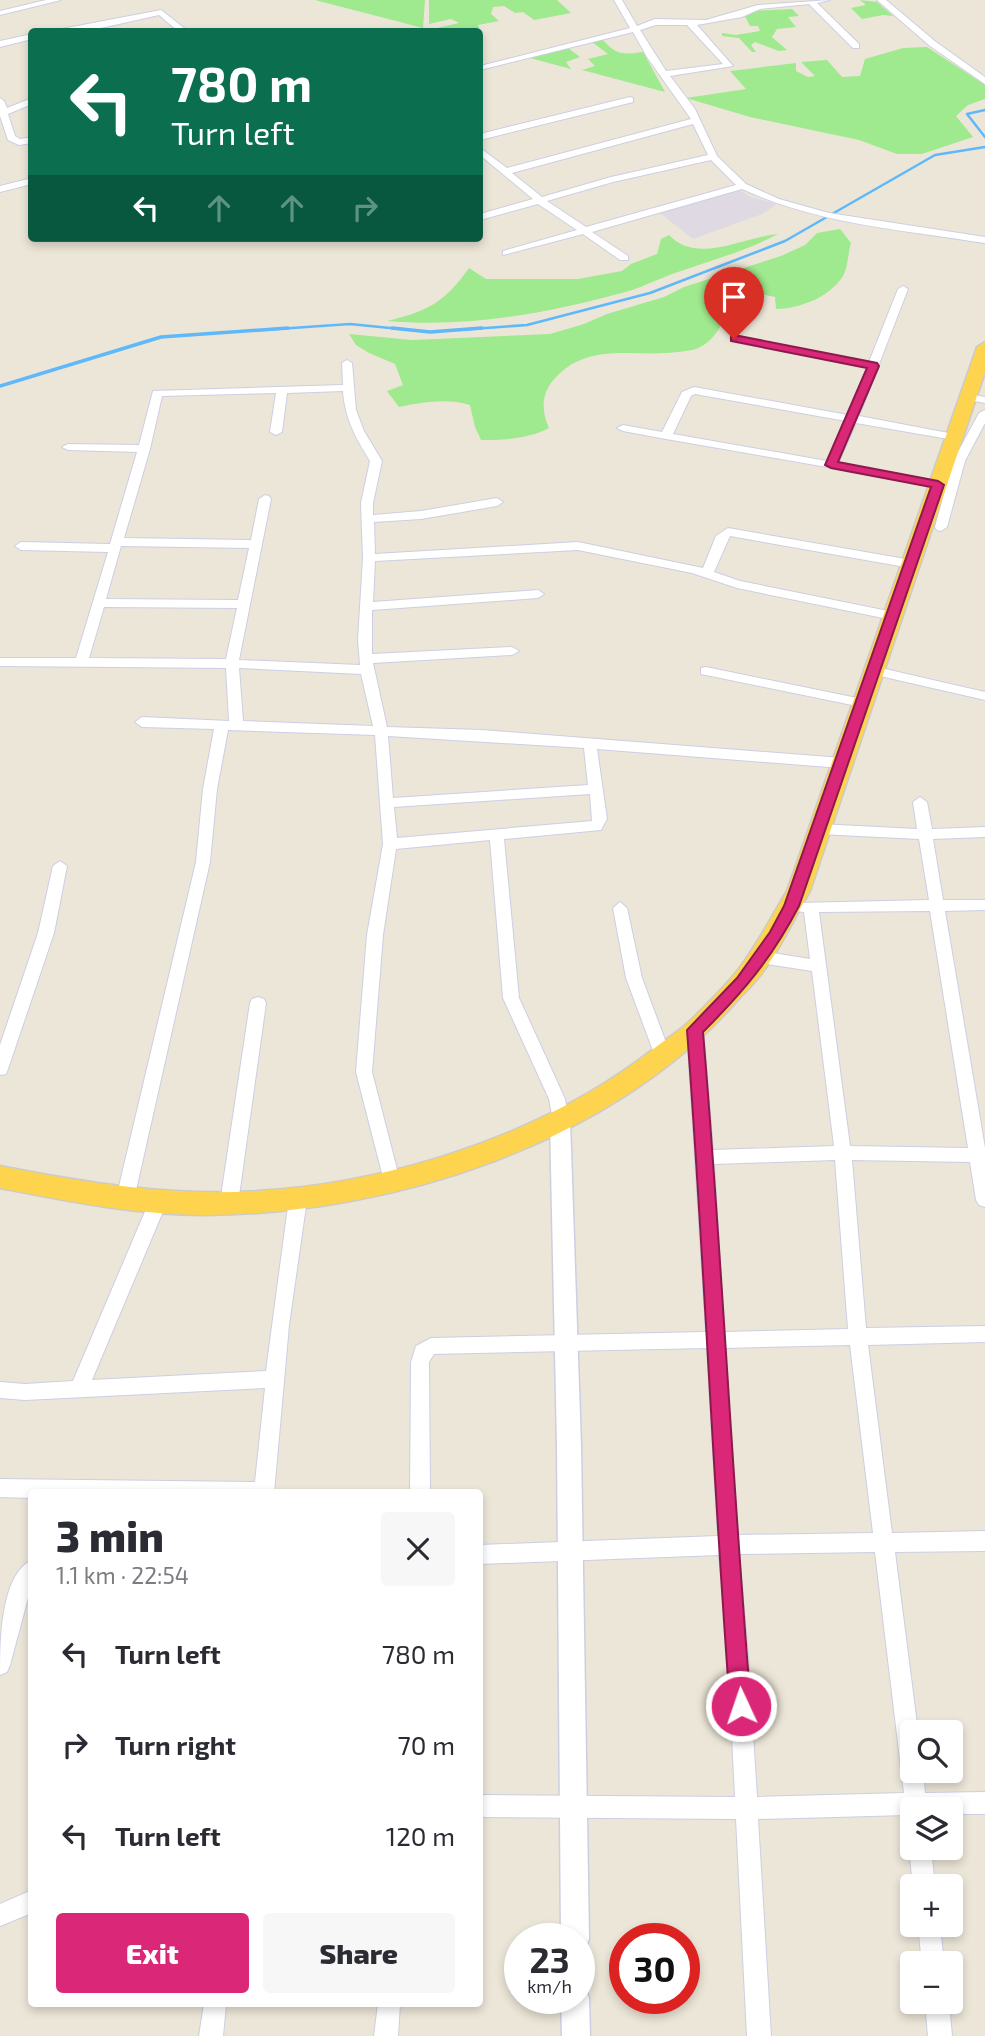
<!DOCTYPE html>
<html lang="en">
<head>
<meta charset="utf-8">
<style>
  body { margin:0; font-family:"Exo 2",sans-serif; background:#f7f7f7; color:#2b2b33; height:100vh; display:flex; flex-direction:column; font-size:26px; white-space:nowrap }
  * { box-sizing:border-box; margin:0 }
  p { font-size:23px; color:#7c7c81 }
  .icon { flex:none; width:38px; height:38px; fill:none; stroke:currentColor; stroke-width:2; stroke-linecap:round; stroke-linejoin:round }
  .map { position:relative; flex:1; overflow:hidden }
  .panel { position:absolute; left:28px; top:1489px; width:455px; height:518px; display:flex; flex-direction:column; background:#fff; border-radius:7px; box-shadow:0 4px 10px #0003 }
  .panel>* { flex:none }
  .top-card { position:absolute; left:28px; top:28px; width:455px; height:214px; border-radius:7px; box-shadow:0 4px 10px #0003; background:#0b6e4f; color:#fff; overflow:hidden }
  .fabs { position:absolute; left:900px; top:1720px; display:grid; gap:14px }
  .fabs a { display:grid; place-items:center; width:63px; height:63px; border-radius:7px; background:#fff; box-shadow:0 4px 10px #0003; font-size:35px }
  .speed { position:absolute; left:504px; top:1923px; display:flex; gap:14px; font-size:35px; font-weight:700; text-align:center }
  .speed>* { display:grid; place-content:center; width:91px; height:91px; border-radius:50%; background:#fff; box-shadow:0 4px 10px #0003; line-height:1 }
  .speed small { font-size:18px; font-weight:400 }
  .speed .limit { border:10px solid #d22; background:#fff; color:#111 }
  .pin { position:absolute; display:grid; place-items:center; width:60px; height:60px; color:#fff; margin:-72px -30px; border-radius:50% 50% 50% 0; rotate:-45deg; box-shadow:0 0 7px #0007 }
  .pin .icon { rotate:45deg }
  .me { position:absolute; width:77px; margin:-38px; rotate:357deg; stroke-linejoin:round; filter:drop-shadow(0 0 5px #0008) }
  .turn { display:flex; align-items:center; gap:24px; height:147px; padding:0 28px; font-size:32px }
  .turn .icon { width:91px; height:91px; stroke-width:2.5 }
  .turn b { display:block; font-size:49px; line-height:60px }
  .lanes { display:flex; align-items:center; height:66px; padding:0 28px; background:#0003; justify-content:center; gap:35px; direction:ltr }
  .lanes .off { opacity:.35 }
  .round { display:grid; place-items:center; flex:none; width:74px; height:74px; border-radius:7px; background:#f7f7f7 }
  .head { display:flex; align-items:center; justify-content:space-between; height:119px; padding:0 28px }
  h1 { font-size:42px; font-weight:800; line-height:52px }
  .cta { display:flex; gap:14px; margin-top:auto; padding:14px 28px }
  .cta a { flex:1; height:80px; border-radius:7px; background:#db2777; color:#fff; font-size:28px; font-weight:800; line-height:80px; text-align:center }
  .cta a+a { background:#f7f7f7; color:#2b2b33 }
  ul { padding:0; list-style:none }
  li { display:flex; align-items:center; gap:21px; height:91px; padding:0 28px }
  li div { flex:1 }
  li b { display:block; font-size:26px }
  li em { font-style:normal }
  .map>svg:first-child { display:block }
  .industrial { fill:#ded9e3 }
  .green { fill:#9fe98e }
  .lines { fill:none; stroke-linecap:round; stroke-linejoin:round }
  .stream-far1 { stroke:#5fb8f9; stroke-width:2.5 }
  .stream { stroke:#5fb8f9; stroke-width:3.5 }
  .minor-casing { stroke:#cdcee3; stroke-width:2 }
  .tertiary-casing { stroke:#cdcee3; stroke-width:3 }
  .trunk-casing { stroke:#cbcbcb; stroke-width:3 }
  .minor { fill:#fff; fill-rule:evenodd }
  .tertiary { fill:#fff; fill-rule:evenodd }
  .trunk { fill:#fed44e; fill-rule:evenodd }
  .route { fill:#db2777; stroke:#8e194d; stroke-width:2 }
</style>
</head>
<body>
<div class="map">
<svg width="985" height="2036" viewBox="0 0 985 2036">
  <rect width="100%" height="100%" fill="#ece6d8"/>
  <polygon class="industrial" points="735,188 751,197 777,204 762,214 693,239 656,210"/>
  <g class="green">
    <polygon points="315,0 425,0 423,28"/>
    <polygon points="429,0 557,0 571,13 534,20 523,12 515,13 504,6 493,7 491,14 499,21 478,25 480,31 431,31 428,30 459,23 451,19 429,24"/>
    <polygon points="860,0 877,2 893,16 883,15 862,19 851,8 866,5"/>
    <polygon points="792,9 799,16 788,17 796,27 777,29 772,37 787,50 779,51 755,42 751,45 756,52 752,52 739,38 722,36 722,33 736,35 760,31 758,26 750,26 745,16 752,11"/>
    <path d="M602,39c14,16 21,16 41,13l22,40 -83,-22 13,-4 -7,-7 20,-5 -16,-12z"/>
    <polygon points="927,47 985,85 985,99 968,105 956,116 973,137 922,154 897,154 859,140 750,117 686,98 746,89 730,71 796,63 796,71 808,77 815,76 801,62 827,60 842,77 860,76 865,59 903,48"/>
    <polygon points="568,48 580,57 566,62 571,69 530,58"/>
    <path d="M840,229l11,14c-3,10 -3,24 -8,33 -13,21 -44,33 -67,33l-1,-12 -23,-5h-16c-10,20 -16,47 -38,56 -6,3 -14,3 -21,4 -46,6 -92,-12 -126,31 -10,14 -9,30 -2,45 -22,11 -43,12 -68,12l-6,-13 -5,-22c-24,-7 -47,-3 -71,2l-12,-16 16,-6 -8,-21 -26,-11 -13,-8 -7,-11 63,6 138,-6 34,-10 23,-10 57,-17 20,-10 97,-31 24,-11 12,-12z"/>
    <path d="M778,234c-32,17 -66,26 -100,38 -16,5 -33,14 -49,19 -80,22 -159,37 -242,30 41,-10 57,-18 82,-53l17,11h92l44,-8 9,-7 26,-10 4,-15 8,-4c28,30 74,2 109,-1z"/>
  </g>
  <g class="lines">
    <g class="stream-far1">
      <polyline points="985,110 967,114 985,137"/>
      <polyline points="263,330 350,324 410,330"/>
      <polyline points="458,330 527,325 650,293 785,241 935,155 985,147"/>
    </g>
    <g class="stream">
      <polyline points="392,328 430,332 482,328"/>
      <polyline points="0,386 161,337 288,328"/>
    </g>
    <defs>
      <g id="minor">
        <polygon points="46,0 61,0 0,15 0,11"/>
        <path d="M614,0h8l15,26 18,-7 51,1 52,-15 72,-5 -13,3 42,41v4h-6l-44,-44 -49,5 -18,8 -45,8 36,41 -63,10 25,33 22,47 29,28 33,15 50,14 156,24v6c-82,-13 -166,-19 -243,-54l-150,43 36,24v4h-8l-37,-26 -80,21v-4l74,-21 -39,-26 -58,16v-6l53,-15 -53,-44v-7l27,20 184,-49 -44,-62 -14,-25 -153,38v-4l150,-38zM656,25h31l36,39 -57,7 -26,-41zM693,124l15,31 -97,22 -69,20 -30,-24zM711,160l25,25 -150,42 -39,-26 66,-19z"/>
        <polygon points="877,0 886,0 936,42 985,77 985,84 930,46"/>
        <polygon points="161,10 189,32 179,32 159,15 92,30 46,32"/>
        <polygon points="32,34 32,39 0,47 0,41"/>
        <polygon points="630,97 633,98 633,102 480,140 480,134"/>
        <polygon points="0,98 4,101 7,108 32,98 32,104 8,114 15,136 20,139 32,137 32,143 19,145 8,140 0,116"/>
        <polygon points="32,178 32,184 0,192 0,186"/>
        <path d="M903,286l5,3 -49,127 95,18 6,3 -6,3 -98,-17 -18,40 100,18 6,4 -2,2 -276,-48 -43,-8 -6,-3 6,-3 39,7 20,-40 12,-5 154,28 19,-47 -132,-26 -5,-3 5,-3 134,26 29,-73zM695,394l151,27 -19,40 -154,-27 18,-38z"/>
        <path d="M347,360l5,3 4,47 8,21 18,30 -9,42v12l48,-4 76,-13 6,4 -6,4 -76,13 -47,3 1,32 203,-12 125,26 13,-32 12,-8 183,32 6,4 -6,4 -181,-32 -16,36 26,9 158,32 1,3 -6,4 -156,-32 -45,-15 -114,-23 -203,11 -2,41 165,-12 6,4 -6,4 -166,12v44l140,-7 7,4 -7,4 -139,8 14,64 95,3 360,28 7,5 -7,5 -245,-19 10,70 -6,11 -97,9 15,159 46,101 3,21 -2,5 -6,2 -6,-2 -5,-26 -46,-101 -13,-158 -94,9 -13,86 -11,137 28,109 -2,5 -6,2 -6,-2 -2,-5 -28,-109 11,-137 16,-91 -8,-109 -147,-5 -11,59 -7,73 -76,337 -3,5 -6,2 -6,-2 -3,-5 80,-337 7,-73 11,-60 -72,-2 -7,-5 7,-5 87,4 -3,-53 -226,-2v-8h76l32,-106 -87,-2 -6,-4 6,-4 89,2 27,-92 -69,-2 -6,-3 6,-3 71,1 14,-54 190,-6 -1,-22zM343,391c2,28 13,47 27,70l-9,42 2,55 -5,82 2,25 -121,-5 32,-161 -2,-3 -4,-1 -6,4 -8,41 -127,-2 26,-89 12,-53 114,-3 -6,39 6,3 6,-3 5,-39zM121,546l128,2 -11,52 -132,-1zM104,607l133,1 -11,51 -137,-1zM239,668l122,6 12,52 -130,-5zM388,736l196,12 4,37 -195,13zM590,794l2,27 -195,17 -3,-31z"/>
        <polygon points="968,394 985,397 985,403 964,399 962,397"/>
        <polygon points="985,410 985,423 965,461 947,527 941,531 937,530 935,527 953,461 979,413"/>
        <polygon points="872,666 985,692 985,700 867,673 867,667"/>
        <polygon points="706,667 862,699 869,703 862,707 701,674 701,668"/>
        <path d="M920,797l7,5 5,27 53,-2v10l-52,2 10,61h42v10l-40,1 40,237v59l-6,-2 -3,-5 -6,-38 -118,-2 14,168 119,-2v16l-117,3 24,188 93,-2v20l-90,1 23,180h-6v39h11l2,22 60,-1v22h-35v-4h-38v9l-5,-4 -149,4 13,217h-24l-11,-217 -256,-2v-22l255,2 -7,-142 -9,-100 -239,9v-19l238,-9 -11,-188 -273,6 -5,8 1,131h-20l1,-131 5,-16 15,-8 275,-6 -19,-302 2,-4h12l2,4 10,120 121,-4 -22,-175 -51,-8 -8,-6 8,-6 49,8 -6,-47 -8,-1 -2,-4 2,-4 133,-3 -10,-61 -100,-5 -7,-5 7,-5 98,5 -4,-27zM930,911l38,237 -118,-2 -31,-234zM835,1160l13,169 -124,3 -10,-168zM850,1345l23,188 -136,2 -12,-187zM875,1552l29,241 -147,4 -9,-142 -9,-101z"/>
        <polygon points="60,861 67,866 54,933 8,1069 6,1074 0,1075 0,1045 38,933 53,866"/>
        <polygon points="620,902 627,908 642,978 671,1056 669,1060 657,1060 655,1056 626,978 613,908"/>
        <polygon points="258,997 264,999 266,1003 238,1203 235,1208 229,1210 223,1208 220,1203 250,1003 252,999"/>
        <polygon points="298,1192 304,1194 307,1199 289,1325 274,1493 32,1493 32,1498 0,1497 0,1479 255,1482 265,1388 25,1400 0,1398 0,1382 25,1384 73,1381 149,1202 152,1197 158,1195 164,1197 167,1202 92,1380 266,1371 289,1199 292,1194"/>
        <path d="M32,1560v23l-22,82 -3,7 -7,3c0,-32 0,-100 32,-115z"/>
        <polygon points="912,1841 912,1848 931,1848 935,1886 913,1886 909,1848"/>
        <polygon points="32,1890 32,1913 0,1926 0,1904"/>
        <polygon points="918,1925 940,1925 944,1964 922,1964"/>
        <polygon points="925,2002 949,2002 952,2036 928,2036"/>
        <polygon points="204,2004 226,2004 223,2036 199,2036"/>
        <polygon points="378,2004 400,2004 398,2036 374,2036"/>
      </g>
      <g id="tertiary">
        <polygon points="560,1112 567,1114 570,1120 581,1446 589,1939 585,1949 579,1951 579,1939 561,1939 557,1446 550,1120 553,1114"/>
        <polygon points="579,1986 585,1988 589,1998 590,2036 562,2036 561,1998 579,1998"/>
      </g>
      <path id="trunk" d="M985,342v30l-175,519c-15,26 -28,54 -45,78 -8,12 -19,22 -28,32 -126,143 -345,213 -532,214 -69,0 -138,-14 -205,-27v-22c66,13 132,24 199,26 156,4 334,-48 457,-145 12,-9 26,-18 37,-29 19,-19 42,-41 56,-64 14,-20 25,-42 38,-63l190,-544z"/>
    </defs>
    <use href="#minor" class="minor-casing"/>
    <use href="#tertiary" class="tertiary-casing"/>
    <use href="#trunk" class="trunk-casing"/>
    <use href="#minor" class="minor"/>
    <use href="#tertiary" class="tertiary"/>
    <use href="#trunk" class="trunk"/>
  </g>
  <path class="route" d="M734,335l143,28 2,3 -41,96 100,19 6,4 -145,421c-27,52 -55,85 -96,126 19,224 29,449 48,674l-3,7 -7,3 -8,-3 -3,-7c-17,-225 -26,-451 -43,-676l50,-52 33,-46 14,-26 147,-419 -100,-19 -6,-3 42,-97 -136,-27v-5z"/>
</svg>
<div class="fabs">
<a><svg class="icon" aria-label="search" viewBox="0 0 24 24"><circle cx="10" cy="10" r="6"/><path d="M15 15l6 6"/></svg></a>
<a><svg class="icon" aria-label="layers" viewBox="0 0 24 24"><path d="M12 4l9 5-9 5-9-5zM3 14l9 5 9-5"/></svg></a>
<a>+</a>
<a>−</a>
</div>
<div class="speed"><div>23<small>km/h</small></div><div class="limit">30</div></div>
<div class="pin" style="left:734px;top:339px;background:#d93025"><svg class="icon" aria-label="arrive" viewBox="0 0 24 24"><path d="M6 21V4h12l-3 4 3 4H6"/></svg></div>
<svg class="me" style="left:741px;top:1706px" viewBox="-20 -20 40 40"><circle r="17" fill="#db2777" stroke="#fff" stroke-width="3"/><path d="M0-11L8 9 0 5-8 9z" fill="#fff"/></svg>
<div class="top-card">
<div class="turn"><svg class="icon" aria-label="left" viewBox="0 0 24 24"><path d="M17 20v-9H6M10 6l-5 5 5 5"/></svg><div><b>780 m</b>Turn left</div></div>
<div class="lanes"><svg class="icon" aria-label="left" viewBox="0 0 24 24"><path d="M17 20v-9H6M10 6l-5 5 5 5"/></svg><svg class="icon off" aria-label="ahead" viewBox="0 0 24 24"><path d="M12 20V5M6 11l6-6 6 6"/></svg><svg class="icon off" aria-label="ahead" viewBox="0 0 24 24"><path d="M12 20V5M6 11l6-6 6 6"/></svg><svg class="icon off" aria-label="right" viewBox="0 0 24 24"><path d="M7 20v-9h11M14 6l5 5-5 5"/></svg></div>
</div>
<section class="panel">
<div class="head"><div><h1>3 min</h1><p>1.1 km · 22:54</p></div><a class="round"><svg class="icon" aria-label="close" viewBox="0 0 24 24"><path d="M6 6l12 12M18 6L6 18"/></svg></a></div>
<ul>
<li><svg class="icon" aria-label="left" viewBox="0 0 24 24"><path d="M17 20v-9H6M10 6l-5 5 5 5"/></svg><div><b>Turn left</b></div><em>780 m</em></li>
<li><svg class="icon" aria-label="right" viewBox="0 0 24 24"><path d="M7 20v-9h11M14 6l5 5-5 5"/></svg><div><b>Turn right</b></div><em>70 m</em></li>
<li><svg class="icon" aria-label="left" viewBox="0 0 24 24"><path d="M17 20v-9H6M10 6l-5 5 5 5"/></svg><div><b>Turn left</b></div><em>120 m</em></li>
</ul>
<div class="cta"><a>Exit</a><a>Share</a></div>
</section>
</div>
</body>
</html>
